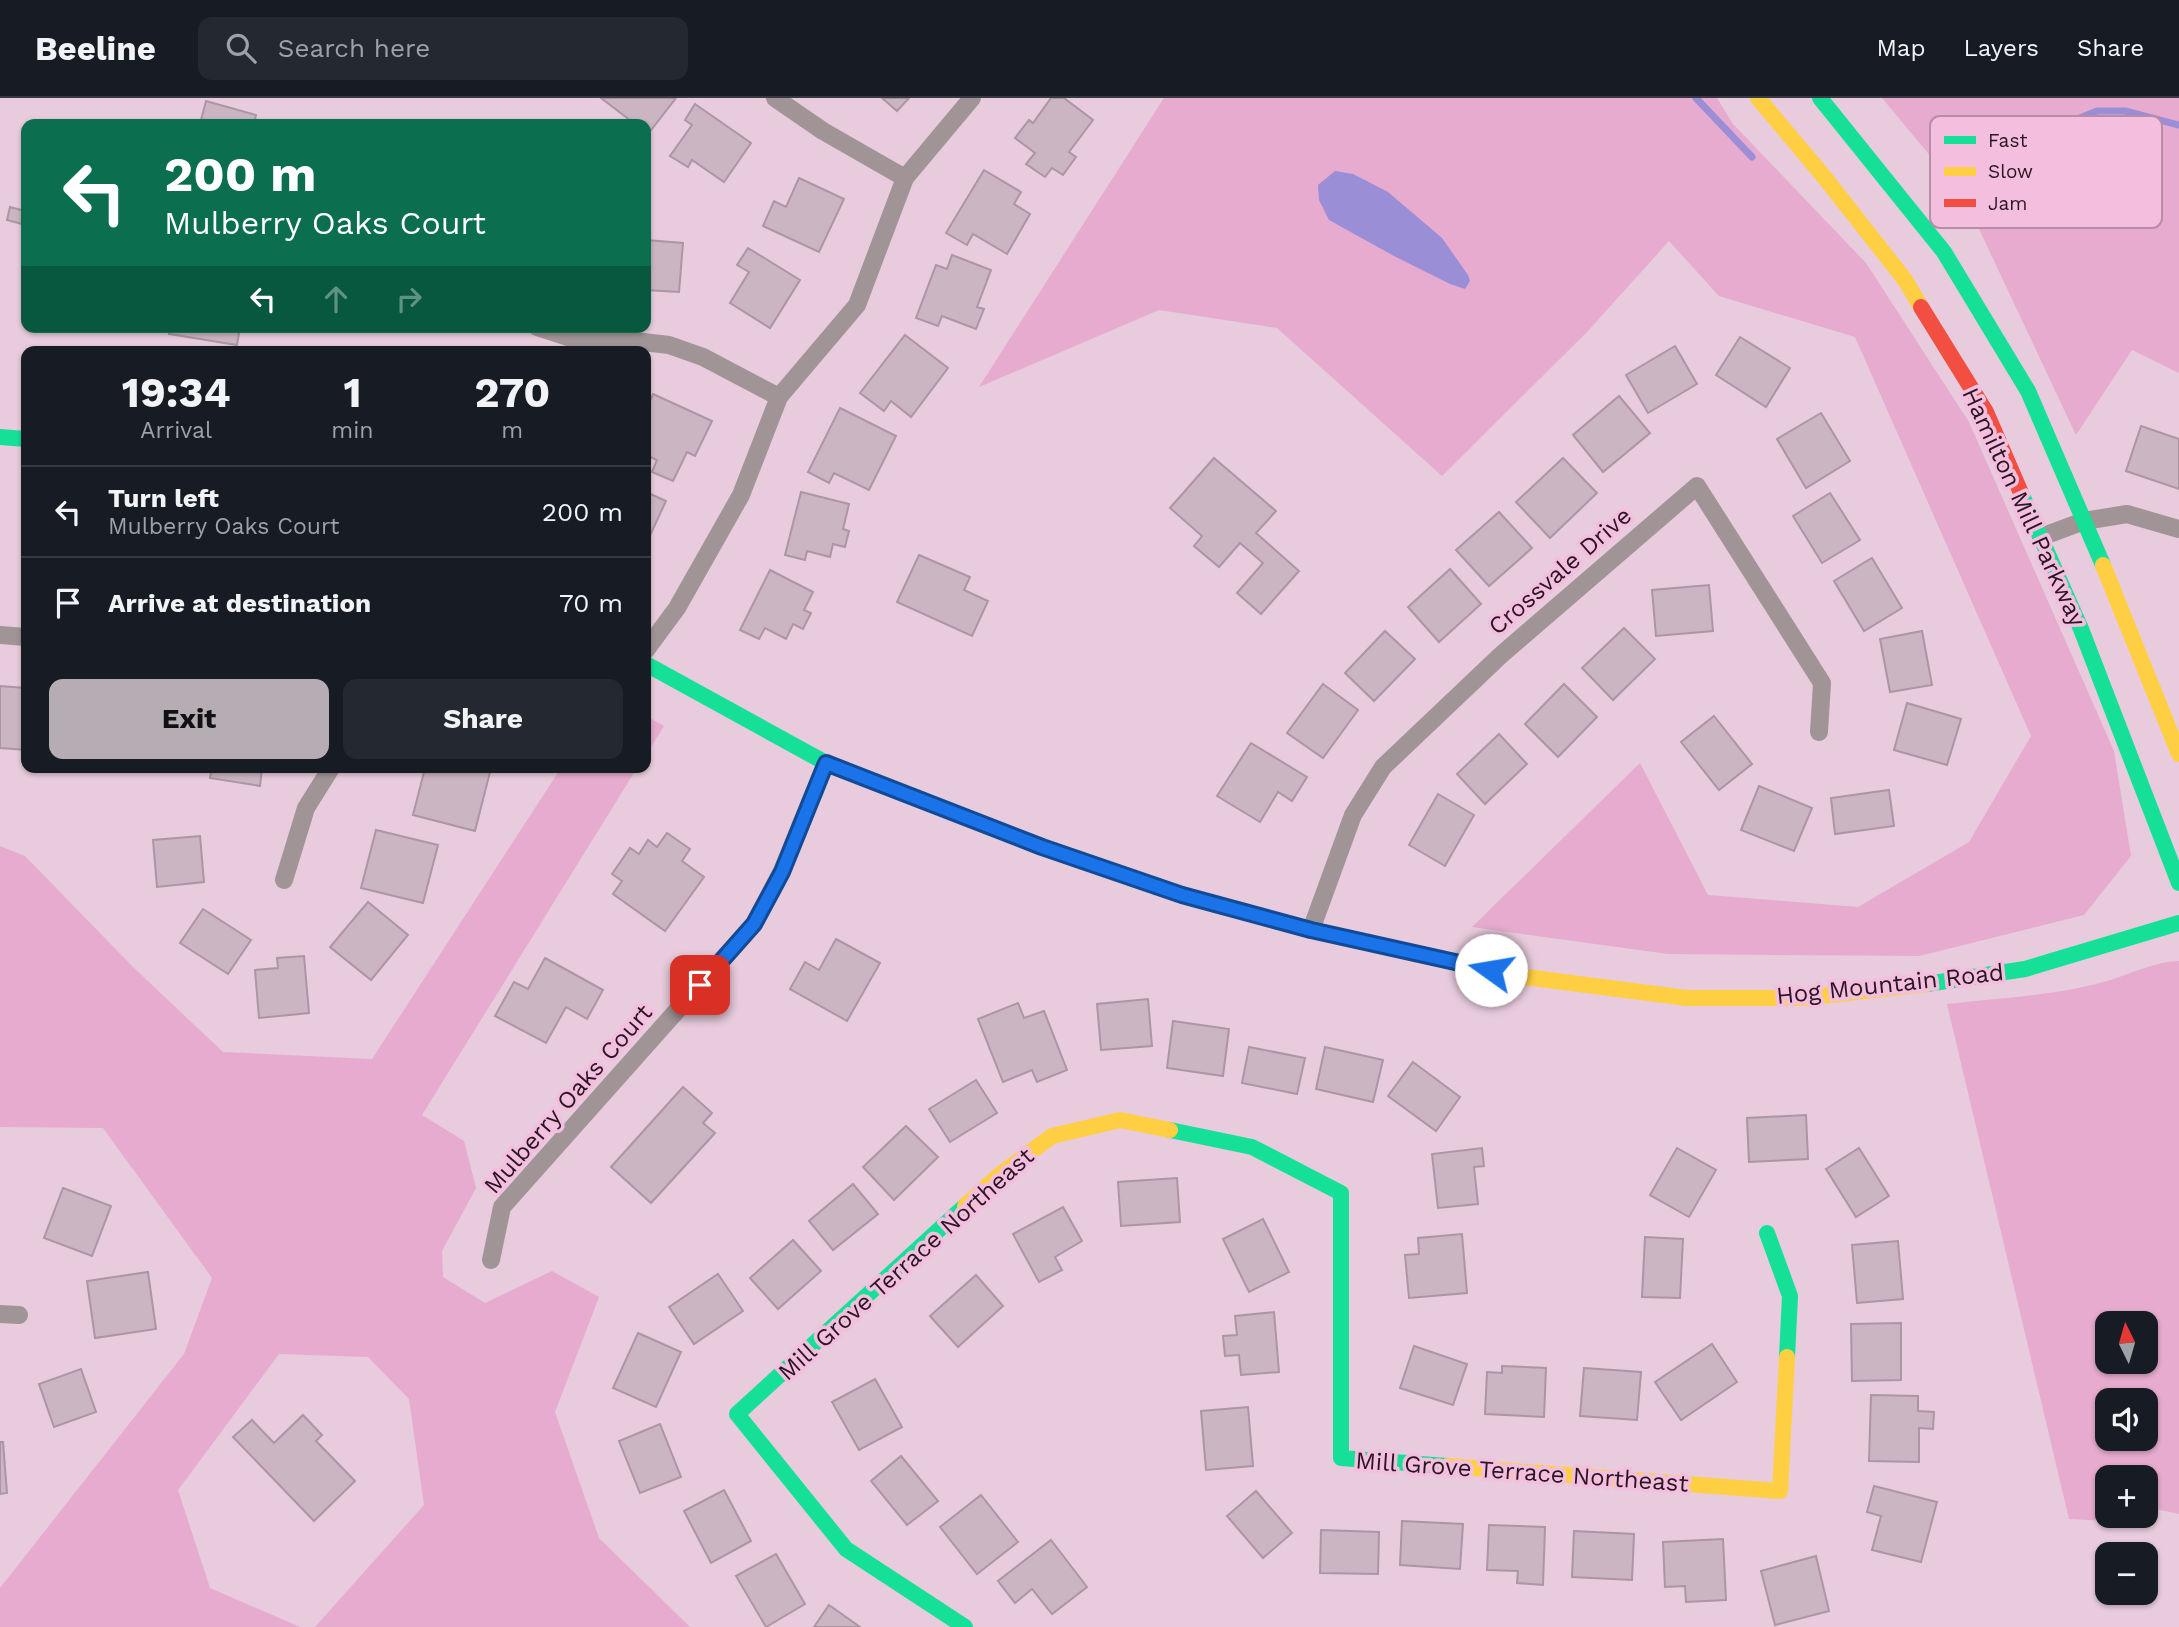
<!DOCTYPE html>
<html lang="en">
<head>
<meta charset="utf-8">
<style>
  body { margin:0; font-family:"Work Sans",sans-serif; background:#242831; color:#f1f3f6; height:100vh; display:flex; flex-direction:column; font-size:26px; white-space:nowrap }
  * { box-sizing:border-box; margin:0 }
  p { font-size:23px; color:#9ea1a6 }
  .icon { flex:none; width:38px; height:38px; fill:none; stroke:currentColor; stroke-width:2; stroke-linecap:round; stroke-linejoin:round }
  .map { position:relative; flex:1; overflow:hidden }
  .side { position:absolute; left:21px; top:248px; width:630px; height:427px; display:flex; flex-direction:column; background:#171b24; border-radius:14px; box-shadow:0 2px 5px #0004 }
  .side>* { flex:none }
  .banner { position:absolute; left:21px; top:21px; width:630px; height:214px; border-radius:14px; box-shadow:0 2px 5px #0004; background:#0b6e4f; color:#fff; overflow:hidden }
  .needle { width:46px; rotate:355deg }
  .fabs { position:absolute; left:2095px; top:1213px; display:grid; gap:14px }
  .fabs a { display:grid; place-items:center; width:63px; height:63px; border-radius:14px; background:#171b24; box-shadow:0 2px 5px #0004; font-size:35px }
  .pin { position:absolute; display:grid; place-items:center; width:60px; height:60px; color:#fff; margin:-30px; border-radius:14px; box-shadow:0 4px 10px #0006 }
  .me { position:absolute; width:77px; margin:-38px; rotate:283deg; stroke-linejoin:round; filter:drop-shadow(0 0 5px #0008) }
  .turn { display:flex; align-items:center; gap:24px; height:147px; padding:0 28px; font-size:32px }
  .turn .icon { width:91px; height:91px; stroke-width:2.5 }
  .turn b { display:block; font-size:49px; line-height:60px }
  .lanes { display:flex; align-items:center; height:66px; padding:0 28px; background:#0003; justify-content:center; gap:35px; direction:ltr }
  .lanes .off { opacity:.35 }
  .eta { display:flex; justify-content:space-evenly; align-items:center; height:119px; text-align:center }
  .eta b { font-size:42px; font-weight:700; line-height:49px }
  .primary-button { display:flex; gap:14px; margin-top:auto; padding:14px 28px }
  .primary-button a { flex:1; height:80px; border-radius:14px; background:#b5acb4; color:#111; font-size:28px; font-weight:700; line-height:80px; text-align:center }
  .primary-button a+a { background:#242831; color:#f1f3f6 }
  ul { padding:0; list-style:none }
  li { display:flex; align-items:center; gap:21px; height:91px; padding:0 28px; border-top:2px solid #363941 }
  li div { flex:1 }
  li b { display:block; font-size:26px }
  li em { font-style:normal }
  header { display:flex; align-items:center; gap:42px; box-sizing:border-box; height:98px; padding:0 35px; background:#171b24; border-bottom:2px solid #363941 }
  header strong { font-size:33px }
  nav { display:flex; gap:38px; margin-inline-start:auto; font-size:24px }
  .search { width:490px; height:63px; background:#242831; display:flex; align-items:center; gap:18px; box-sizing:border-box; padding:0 24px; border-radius:14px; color:#9ea1a6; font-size:26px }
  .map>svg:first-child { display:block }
  .green { fill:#e6abce; fill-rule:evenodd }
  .water { fill:#9a8ed6 }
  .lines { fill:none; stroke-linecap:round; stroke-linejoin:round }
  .stream { stroke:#9a8ed6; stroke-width:7 }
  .building { fill:#ccb5c2; stroke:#ac96a3; stroke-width:2 }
  .street { stroke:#a19496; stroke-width:18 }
  .fast { stroke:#16e098; stroke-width:16 }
  .slow { stroke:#ffcf43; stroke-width:16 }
  .jam { stroke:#f24e42; stroke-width:16 }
  .route-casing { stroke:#114b97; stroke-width:18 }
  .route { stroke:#1a73e8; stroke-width:12 }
  .labels { text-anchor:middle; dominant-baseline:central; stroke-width:7; stroke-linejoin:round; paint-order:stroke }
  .street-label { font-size:24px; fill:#291622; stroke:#f4bfde }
  .key { fill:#f4bfde; stroke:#b78ca6; stroke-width:2 }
  .key-label { font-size:19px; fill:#291622 }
</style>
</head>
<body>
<header>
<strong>Beeline</strong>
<div class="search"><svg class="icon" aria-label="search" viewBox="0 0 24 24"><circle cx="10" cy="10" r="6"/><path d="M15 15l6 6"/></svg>Search here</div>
<nav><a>Map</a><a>Layers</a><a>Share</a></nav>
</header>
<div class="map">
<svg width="2179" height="1529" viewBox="0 0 2179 1529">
  <rect width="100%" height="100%" fill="#e8cbdc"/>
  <g class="green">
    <path d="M1164,0h553l16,26 133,139 103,159 145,329 17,105 -47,59 -165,41 -251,-2 -196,-27 168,-164 68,132 150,12 111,-65 62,-106 -176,-399 -136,-41 -50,-55 -82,91 -145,144 -165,-148 -118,-18 -180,77zM1329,122l134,49 5,6 -18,9z"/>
    <polygon points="1882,0 2179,0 2179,275 2132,252 2076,337 1963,97"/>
    <polygon points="646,618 664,628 646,657"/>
    <polygon points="561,670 637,670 422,1017 464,1043 476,1090 442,1153 443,1179 485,1205 552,1173 599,1199 555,1314 599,1440 690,1529 315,1529 424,1407 409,1301 368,1259 279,1256 178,1392 210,1490 300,1529 0,1529 0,1490 184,1256 212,1180 103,1030 0,1029 0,748 25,758 133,869 223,954 372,961"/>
    <path d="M2179,863v553l-33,-7v-30h-39v39h8l-6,5 -40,-2 -122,-515c53,-6 108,-8 160,-23 24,-7 46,-19 72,-20zM2146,1225v39h-39v-39zM2146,1302v38h-39v-38z"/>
  </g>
  <polygon class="water" points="1335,73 1353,76 1388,94 1442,140 1468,177 1470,183 1465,191 1450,186 1394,158 1329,122 1319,102 1318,87"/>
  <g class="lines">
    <g class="stream">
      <polyline points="1696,0 1752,59"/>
      <polyline points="1957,67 1990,57 2097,13 2125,13 2179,27"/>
    </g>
  </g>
  <g class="building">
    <polygon points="601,0 676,0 648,36 646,34 646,26 635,26"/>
    <polygon points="882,0 909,0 897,13"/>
    <polygon points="1051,0 1064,0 1093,22 1069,54 1076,59 1063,77 1052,70 1045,79 1026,66 1035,55 1015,40 1029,22 1033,25"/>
    <polygon points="206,3 256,17 254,26 200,26"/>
    <polygon points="695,6 751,45 724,84 692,62 688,69 670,58 692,27 685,22"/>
    <polygon points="984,72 1021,94 1014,106 1030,116 1007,156 973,136 967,147 946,135"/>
    <polygon points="799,80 844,101 819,154 763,128 774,103 786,109"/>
    <polygon points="10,109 25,113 22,126 7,122"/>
    <polygon points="646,142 683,145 679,194 646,192"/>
    <polygon points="748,150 800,182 770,230 730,205 749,174 737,167"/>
    <polygon points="952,157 991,172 977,209 984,211 976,231 942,218 938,228 916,220 936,167 947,171"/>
    <polygon points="171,229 240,229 237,247 169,236"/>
    <polygon points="905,237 948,270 911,319 891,303 884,313 860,295"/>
    <polygon points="1740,239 1790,270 1766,309 1716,277"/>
    <polygon points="1675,248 1697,286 1648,315 1626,277"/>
    <polygon points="653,296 712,323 695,358 687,354 673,383 652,374 657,362 646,357 647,336 646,336 646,312"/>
    <polygon points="1619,298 1650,335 1603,374 1573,337"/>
    <polygon points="840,310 896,338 869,392 834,375 829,385 808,374"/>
    <polygon points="1821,315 1850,363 1806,390 1777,341"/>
    <polygon points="2141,328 2179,341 2179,391 2126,373"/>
    <polygon points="1214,360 1276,413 1256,435 1299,473 1261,516 1237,495 1263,465 1240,445 1219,469 1194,448 1202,438 1170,410"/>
    <polygon points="1563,360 1597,395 1550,440 1516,404"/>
    <polygon points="646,394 666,403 646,446"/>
    <polygon points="801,394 849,406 843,431 849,433 845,449 833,446 830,459 807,453 805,462 785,457"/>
    <polygon points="1830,395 1860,442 1822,465 1793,418"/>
    <polygon points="1499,414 1532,450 1489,488 1456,452"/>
    <polygon points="919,457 970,479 964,492 988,503 972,538 897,504"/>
    <polygon points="1872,460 1902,510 1864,533 1834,483"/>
    <polygon points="1450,471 1481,506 1439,544 1408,509"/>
    <polygon points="770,472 813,494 804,512 811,515 803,531 793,526 786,541 765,530 759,541 740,532"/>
    <polygon points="1709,487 1713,533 1656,538 1652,492"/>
    <polygon points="1624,530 1655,561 1613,602 1582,570"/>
    <polygon points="1385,533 1415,561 1374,603 1345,575"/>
    <polygon points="1922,533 1932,587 1890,594 1880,541"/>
    <polygon points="1323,586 1358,612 1323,660 1287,635"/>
    <polygon points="1564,586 1597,619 1558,659 1525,626"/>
    <polygon points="0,588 26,590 26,652 0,650"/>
    <polygon points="1907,605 1961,621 1947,667 1894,652"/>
    <polygon points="1714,618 1752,666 1719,692 1681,644"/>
    <polygon points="1499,636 1527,666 1485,706 1457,676"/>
    <polygon points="1251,645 1307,679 1292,703 1278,694 1260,724 1217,698"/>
    <polygon points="212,670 262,670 260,688 210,680"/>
    <polygon points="425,670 474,670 490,674 475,733 413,717"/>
    <polygon points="1759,688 1812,710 1794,753 1741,732"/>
    <polygon points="1889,692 1894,728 1835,736 1831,700"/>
    <polygon points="1438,696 1474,717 1445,768 1409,747"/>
    <polygon points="376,732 438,747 423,805 361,790"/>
    <polygon points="667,735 690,751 682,763 704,779 665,833 613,796 622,783 612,776 630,750 639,756 648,742 657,749"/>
    <polygon points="200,738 204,784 157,789 153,742"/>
    <polygon points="368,804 408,837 371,882 330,849"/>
    <polygon points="203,811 251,842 228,876 180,845"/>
    <polygon points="836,841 880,865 847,923 790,891 805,864 819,872"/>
    <polygon points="304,858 309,915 259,920 255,872 278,870 277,860"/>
    <polygon points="545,860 603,892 587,921 566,909 546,945 495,918 514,884 528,891"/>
    <polygon points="1148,901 1152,948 1101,952 1097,906"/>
    <polygon points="1018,905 1024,920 1044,913 1067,972 1037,984 1032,972 1003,984 978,921"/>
    <polygon points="1173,923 1229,931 1223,978 1167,970"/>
    <polygon points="1249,949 1305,960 1297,996 1242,985"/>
    <polygon points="1325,949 1383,962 1373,1004 1316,991"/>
    <polygon points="1413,964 1460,999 1436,1033 1388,998"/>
    <polygon points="976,982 997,1015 950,1044 929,1011"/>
    <polygon points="683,989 712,1015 703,1025 715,1035 651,1105 611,1069"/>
    <polygon points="1806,1017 1808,1061 1749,1064 1747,1020"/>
    <polygon points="906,1028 938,1059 894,1102 863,1069"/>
    <polygon points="1482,1050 1484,1068 1474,1069 1478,1106 1438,1110 1432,1056"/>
    <polygon points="1677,1050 1716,1072 1689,1119 1650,1097"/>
    <polygon points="1859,1050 1889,1098 1856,1119 1826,1071"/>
    <polygon points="1177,1080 1180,1124 1121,1128 1118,1084"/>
    <polygon points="853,1086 878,1116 833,1152 809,1123"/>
    <polygon points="63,1090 111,1108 92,1158 44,1140"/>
    <polygon points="1063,1109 1082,1143 1055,1159 1062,1172 1039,1184 1013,1136"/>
    <polygon points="1263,1121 1289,1174 1249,1194 1223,1141"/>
    <polygon points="1462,1136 1467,1195 1409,1200 1405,1157 1419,1156 1418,1140"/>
    <polygon points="1645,1139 1683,1141 1680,1200 1642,1199"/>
    <polygon points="793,1142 821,1173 778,1211 750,1180"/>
    <polygon points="1898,1143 1903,1201 1857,1205 1852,1147"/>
    <polygon points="148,1174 156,1231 95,1240 87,1183"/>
    <polygon points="718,1176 743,1213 694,1246 669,1209"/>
    <polygon points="976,1177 1003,1208 958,1249 930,1218"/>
    <polygon points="1274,1214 1279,1274 1241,1277 1239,1257 1225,1258 1223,1238 1237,1237 1235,1218"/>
    <polygon points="1901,1225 1901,1282 1852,1283 1851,1226"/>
    <polygon points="638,1235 681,1254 656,1309 613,1290"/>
    <polygon points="1712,1246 1737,1284 1681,1322 1655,1284"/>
    <polygon points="1414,1248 1467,1266 1453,1307 1400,1290"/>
    <polygon points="1502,1268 1546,1270 1544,1319 1485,1316 1487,1274 1502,1275"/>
    <polygon points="1584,1270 1641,1274 1637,1322 1580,1318"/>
    <polygon points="81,1271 96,1314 54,1329 39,1286"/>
    <polygon points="875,1281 902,1329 859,1352 832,1304"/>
    <polygon points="1871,1297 1918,1298 1918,1313 1934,1314 1933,1331 1919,1330 1919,1364 1869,1363"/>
    <polygon points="1248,1309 1253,1368 1206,1372 1201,1313"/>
    <polygon points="303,1317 322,1337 316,1343 355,1383 314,1423 233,1339 252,1322 274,1345"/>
    <polygon points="660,1326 681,1379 640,1395 619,1343"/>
    <polygon points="0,1344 3,1344 7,1395 0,1396"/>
    <polygon points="901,1358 938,1403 907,1427 871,1383"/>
    <polygon points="1874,1388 1937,1404 1921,1464 1872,1452 1881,1418 1867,1414"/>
    <polygon points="724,1392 751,1443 711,1465 684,1413"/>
    <polygon points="1256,1393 1292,1435 1263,1460 1227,1418"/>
    <polygon points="981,1397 1018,1444 977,1476 940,1429"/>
    <polygon points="1402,1423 1463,1426 1460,1471 1400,1467"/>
    <polygon points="1489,1427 1545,1429 1543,1487 1517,1485 1518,1473 1487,1472"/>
    <polygon points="1321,1432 1379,1434 1378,1476 1320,1475"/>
    <polygon points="1574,1433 1634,1436 1632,1482 1572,1479"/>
    <polygon points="1723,1441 1726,1502 1686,1504 1685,1488 1665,1489 1663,1444"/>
    <polygon points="1051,1442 1087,1489 1052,1516 1032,1491 1015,1505 998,1483"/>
    <polygon points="776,1456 805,1506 766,1529 736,1478"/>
    <polygon points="1816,1458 1829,1513 1775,1527 1761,1473"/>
    <polygon points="829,1507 860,1529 814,1529"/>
  </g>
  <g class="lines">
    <g class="street">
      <polyline points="775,0 823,33 905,80"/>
      <polyline points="537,229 580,243 626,242 669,247 703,259 779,299"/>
      <polyline points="2041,439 2084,423 2127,416 2179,431"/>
      <polyline points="0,537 26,539"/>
      <polyline points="646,552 677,510 741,397 779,299 857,207 905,80 972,0"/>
      <polyline points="284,782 306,710 331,670"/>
      <polyline points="1311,832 1353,717 1383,669 1501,557 1697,388 1822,585 1819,634"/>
      <polyline points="491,1162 502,1109 754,826 782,773 826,665"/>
      <polyline points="0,1216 19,1217"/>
    </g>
    <g class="fast">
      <polyline points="1820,0 1944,154 2028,293 2103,467"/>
      <polyline points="0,339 26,341"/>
      <polyline points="2021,395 2081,531 2179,785"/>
      <polyline points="646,566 826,665 1042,749 1182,797 1311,832 1466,867"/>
      <polyline points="1927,886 2025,871 2179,825"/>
      <polyline points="1170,1032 1252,1049 1341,1095 1341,1360 1447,1368"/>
      <polyline points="1767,1135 1790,1198 1787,1259"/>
      <polyline points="965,1529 846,1451 737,1316 965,1108"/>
    </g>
    <g class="slow">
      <polyline points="1758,0 1825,80 1905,182 1921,209"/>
      <polyline points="2103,467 2179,656"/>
      <polyline points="1466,867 1517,878 1687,900 1804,900 1927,886"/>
      <polyline points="965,1108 997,1079 1052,1038 1120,1022 1170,1032"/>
      <polyline points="1447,1368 1780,1393 1787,1259"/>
    </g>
    <polyline class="jam" points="1921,209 1986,314 2021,395"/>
  </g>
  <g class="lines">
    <defs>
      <polyline id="route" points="700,887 754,826 782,774 826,665 1042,749 1182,797 1311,832 1491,872"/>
    </defs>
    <use href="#route" class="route-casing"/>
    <use href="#route" class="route"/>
  </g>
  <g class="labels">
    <g class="street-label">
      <text transform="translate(2024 409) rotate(65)">Hamilton Mill Parkway</text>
      <text transform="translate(1560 473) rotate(-41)">Crossvale Drive</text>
      <text transform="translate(1890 886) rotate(-6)">Hog Mountain Road</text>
      <text transform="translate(568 1001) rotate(-49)">Mulberry Oaks Court</text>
      <text transform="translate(906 1166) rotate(-42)">Mill Grove Terrace Northeast</text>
      <text transform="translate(1522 1374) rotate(4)">Mill Grove Terrace Northeast</text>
    </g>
  </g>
  <rect x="1930" y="18" width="232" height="112" rx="10" class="key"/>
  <rect x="1944" y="38" width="32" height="8" fill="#16e098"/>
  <rect x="1944" y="69" width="32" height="9" fill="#ffcf43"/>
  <rect x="1944" y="101" width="32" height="8" fill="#f24e42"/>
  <g class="key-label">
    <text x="1988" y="49">Fast</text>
    <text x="1988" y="80">Slow</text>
    <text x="1988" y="112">Jam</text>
  </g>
</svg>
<div class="fabs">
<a><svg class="needle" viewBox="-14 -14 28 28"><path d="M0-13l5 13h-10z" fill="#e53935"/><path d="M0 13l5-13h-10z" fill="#9ea1a6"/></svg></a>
<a><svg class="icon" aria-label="sound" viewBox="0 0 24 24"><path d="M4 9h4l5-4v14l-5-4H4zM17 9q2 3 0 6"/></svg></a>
<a>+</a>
<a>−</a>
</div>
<div class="pin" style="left:700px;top:887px;background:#d93025"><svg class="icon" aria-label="arrive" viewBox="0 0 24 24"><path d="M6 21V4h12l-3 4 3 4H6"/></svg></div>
<svg class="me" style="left:1491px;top:872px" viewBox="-20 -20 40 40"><circle r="19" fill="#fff"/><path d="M0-13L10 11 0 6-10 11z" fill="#1a73e8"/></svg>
<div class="banner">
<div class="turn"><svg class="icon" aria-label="left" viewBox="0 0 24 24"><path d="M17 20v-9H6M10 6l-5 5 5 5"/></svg><div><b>200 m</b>Mulberry Oaks Court</div></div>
<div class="lanes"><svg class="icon" aria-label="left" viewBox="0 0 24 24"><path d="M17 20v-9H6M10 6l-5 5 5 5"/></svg><svg class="icon off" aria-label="ahead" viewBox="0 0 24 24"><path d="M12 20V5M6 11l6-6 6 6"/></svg><svg class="icon off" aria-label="right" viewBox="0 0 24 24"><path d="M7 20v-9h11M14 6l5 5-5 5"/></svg></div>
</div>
<section class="side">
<div class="eta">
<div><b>19:34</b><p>Arrival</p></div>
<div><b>1</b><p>min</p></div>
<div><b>270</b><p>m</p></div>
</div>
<ul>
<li><svg class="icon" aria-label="left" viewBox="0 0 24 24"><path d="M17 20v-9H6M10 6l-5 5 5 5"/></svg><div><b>Turn left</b><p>Mulberry Oaks Court</p></div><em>200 m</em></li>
<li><svg class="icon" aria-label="arrive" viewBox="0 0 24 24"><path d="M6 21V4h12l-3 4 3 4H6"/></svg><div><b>Arrive at destination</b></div><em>70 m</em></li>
</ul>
<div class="primary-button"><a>Exit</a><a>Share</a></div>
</section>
</div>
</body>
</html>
